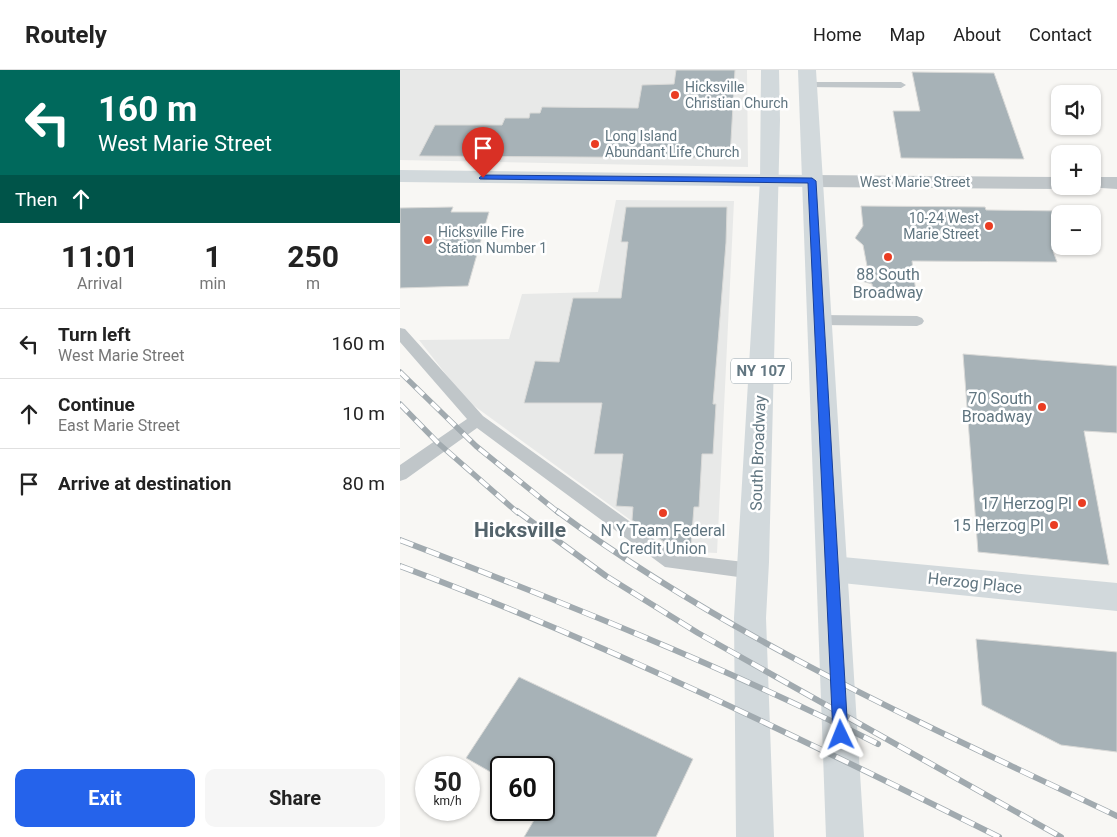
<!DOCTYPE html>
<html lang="en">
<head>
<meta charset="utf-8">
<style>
  body { margin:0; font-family:Roboto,sans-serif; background:#f6f6f6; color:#222; height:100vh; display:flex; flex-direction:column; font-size:19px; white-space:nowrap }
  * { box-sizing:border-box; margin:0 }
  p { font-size:16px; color:#767676 }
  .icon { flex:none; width:28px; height:28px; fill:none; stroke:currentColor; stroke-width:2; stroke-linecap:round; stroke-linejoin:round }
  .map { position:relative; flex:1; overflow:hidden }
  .details { display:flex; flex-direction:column; background:#fff; width:400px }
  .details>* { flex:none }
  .guide { background:#00695c; color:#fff; overflow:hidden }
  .buttons { position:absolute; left:651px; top:15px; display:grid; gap:10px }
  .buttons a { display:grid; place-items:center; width:50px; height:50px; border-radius:10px; background:#fff; box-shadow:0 1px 4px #0004; font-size:25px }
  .speed { position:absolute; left:15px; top:686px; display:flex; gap:10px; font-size:25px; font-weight:700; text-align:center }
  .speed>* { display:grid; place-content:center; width:65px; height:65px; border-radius:50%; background:#fff; box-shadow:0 1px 4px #0004; line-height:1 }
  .speed small { font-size:12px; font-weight:400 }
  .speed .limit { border:2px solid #111; border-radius:8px; background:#fff; color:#111 }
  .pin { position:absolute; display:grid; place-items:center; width:42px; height:42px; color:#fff; margin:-51px -21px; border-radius:50% 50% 50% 0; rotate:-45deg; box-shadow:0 0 5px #0007 }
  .pin .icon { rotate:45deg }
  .me { position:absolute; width:55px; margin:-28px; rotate:358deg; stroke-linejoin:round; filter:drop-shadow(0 0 4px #0008) }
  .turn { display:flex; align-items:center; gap:18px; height:105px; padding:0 15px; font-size:22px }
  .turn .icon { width:65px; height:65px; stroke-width:2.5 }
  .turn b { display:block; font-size:35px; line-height:42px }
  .then { display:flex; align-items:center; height:48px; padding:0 15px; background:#0003; gap:10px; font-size:19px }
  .eta { display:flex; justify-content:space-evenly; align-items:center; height:85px; text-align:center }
  .eta b { font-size:30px; font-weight:700; line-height:35px }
  .button { display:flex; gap:10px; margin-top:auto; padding:10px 15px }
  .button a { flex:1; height:58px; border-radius:10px; background:#2563eb; color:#fff; font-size:20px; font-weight:700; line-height:58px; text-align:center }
  .button a+a { background:#f6f6f6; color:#222 }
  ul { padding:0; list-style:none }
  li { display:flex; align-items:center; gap:15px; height:70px; padding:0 15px; border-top:1px solid #e0e0e0 }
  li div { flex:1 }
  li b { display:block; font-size:19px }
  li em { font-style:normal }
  header { display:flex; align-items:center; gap:30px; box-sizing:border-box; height:70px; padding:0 25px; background:#fff; border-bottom:1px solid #e0e0e0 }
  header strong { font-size:24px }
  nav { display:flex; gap:28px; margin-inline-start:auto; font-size:18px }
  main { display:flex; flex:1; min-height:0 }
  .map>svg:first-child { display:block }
  .built { fill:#e8e9e8 }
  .building { fill:#a7b2b7; stroke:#d9d9d7 }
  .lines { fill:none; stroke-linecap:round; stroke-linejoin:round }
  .lane { fill:#c0c6c9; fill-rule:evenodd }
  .street { fill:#c0c6c9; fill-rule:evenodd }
  .secondary { fill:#d2d9dc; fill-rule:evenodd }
  .primary { fill:#d2d9dc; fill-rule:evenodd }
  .rail-far1-casing { stroke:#a1aaaf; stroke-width:5.5 }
  .rail-casing { stroke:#a1aaaf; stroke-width:6 }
  .rail-far1 { stroke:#fff; stroke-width:4; stroke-dasharray:11; stroke-linecap:butt }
  .rail { stroke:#fff; stroke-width:4.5; stroke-dasharray:14; stroke-linecap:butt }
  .route { fill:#2563eb; stroke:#184099 }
  .poi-dot { fill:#ea3c22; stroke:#fff; stroke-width:2 }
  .labels { text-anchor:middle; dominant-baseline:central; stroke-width:5; stroke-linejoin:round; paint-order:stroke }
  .far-poi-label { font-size:14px; fill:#617681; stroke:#fff; text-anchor:start }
  .far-street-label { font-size:14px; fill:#617681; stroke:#fff }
  .shield { fill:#fff; stroke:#909fa7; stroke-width:1 }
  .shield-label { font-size:15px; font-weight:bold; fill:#617681 }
  .poi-label { font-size:16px; fill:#617681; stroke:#fff; text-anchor:end }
  .street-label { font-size:16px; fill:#617681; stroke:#fff }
  .district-label { font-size:21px; font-weight:bold; fill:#53636b; stroke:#fff }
</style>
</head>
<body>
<header>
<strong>Routely</strong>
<nav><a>Home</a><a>Map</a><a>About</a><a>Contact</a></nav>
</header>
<main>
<section class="details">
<div class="guide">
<div class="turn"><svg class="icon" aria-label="left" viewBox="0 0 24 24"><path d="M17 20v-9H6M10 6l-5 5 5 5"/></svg><div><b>160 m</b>West Marie Street</div></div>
<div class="then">Then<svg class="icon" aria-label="ahead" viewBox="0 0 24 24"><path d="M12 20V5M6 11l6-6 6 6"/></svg></div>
</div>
<div class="eta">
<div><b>11:01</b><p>Arrival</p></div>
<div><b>1</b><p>min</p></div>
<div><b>250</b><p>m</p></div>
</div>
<ul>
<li><svg class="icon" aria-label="left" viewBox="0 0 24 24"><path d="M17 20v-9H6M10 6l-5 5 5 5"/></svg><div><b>Turn left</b><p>West Marie Street</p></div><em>160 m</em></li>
<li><svg class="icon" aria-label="ahead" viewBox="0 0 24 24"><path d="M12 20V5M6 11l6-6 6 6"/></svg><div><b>Continue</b><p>East Marie Street</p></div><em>10 m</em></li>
<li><svg class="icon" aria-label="arrive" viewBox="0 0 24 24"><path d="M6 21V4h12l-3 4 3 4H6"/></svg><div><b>Arrive at destination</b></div><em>80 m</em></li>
</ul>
<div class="button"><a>Exit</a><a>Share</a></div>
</section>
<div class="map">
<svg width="717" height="767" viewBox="0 0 717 767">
  <rect width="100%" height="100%" fill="#f8f7f4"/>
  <g class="built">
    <polygon points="0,0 347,0 348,97 0,90"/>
    <polygon points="216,130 334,131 317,483 273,481 66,330 19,270 109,269 122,224 198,222"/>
  </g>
  <g class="building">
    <polygon points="276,0 335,0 330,88 19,86 35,55 102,55 105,48 129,48 130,43 140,43 142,37 238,38 242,15 274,14"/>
    <polygon points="512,2 594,3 624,89 501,88 493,41 520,41"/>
    <polygon points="461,136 585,137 586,140 664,141 665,144 660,144 660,176 677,176 679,181 653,181 657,192 512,191 516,223 473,222 472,214 458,210 467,196 463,175 455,168 463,156"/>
    <polygon points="53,137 51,142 89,142 68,216 0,218 0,138"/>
    <polygon points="226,137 327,137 326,173 313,334 316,334 313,384 302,384 299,437 294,437 291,475 270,476 232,450 233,437 216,436 223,384 194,384 202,333 124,333 135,291 159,292 173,228 221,228 228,172 221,172"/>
    <polygon points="563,284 717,296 717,363 684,361 709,495 578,482"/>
    <polygon points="576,569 717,582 717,682 661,675 582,635"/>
    <polygon points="119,607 293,689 256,767 124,767 140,740 144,740 144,698 101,698 101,708 66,688"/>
  </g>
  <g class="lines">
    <g class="lane">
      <polygon points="408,12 501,12 506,15 501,18 404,17 403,15 404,13"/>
      <polygon points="419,245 517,246 522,248 524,251 522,254 517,256 419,255 414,253 412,250 414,247"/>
      <polygon points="0,258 5,259 83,346 275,484 353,493 359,495 362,501 359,507 353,509 265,497 77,358 6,409 0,411 0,395 67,349 0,272"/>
    </g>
    <g class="street">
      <polygon points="412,105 660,107 660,116 668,116 660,119 412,117 405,115 402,111 405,107"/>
      <polygon points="692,107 717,107 717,119 685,117 692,116"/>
    </g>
    <g class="secondary">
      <polygon points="0,100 412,105 419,107 422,111 419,115 412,117 0,112"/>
      <polygon points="432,486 717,513 717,541 432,512 421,508 417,499 421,490"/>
    </g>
    <g class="primary">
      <polygon points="361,0 379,0 380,50 369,492 366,548 374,767 336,767 334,548 360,110"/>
      <polygon points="398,0 416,0 464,767 426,767"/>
    </g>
    <defs>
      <g id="rail-far1">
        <polyline points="0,302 76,376 159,443"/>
        <polyline points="0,334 38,373 118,443"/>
      </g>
      <g id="rail">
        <polyline points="117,441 206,506 298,563 661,767"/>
        <path d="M157,441c171,127 369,214 560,305"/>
        <path d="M0,470c162,62 323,126 478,204"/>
        <path d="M0,496c206,77 402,173 599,271"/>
      </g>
    </defs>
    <use href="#rail-far1" class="rail-far1-casing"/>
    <use href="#rail" class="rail-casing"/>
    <use href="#rail-far1" class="rail-far1"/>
    <use href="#rail" class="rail"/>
  </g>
  <polygon class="route" points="83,105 412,108 416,111 448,665 446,671 441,673 435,671 433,665 408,113 80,109 79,108"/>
  <g class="poi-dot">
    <circle cx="275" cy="25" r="5"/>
    <circle cx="195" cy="74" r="5"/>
    <circle cx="589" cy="156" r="5"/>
    <circle cx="28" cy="170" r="5"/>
    <circle cx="488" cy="187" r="5"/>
    <circle cx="642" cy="337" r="5"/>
    <circle cx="682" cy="433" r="5"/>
    <circle cx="263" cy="443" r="5"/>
    <circle cx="654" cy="455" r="5"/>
  </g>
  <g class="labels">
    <g class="far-poi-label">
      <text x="285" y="17">Hicksville<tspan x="285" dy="16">Christian Church</tspan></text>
      <text x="205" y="66">Long Island<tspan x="205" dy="16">Abundant Life Church</tspan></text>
      <text x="579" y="148" text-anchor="end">10-24 West<tspan x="579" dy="16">Marie Street</tspan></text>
      <text x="38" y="162">Hicksville Fire<tspan x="38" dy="16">Station Number 1</tspan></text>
    </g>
    <g class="far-street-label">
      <text x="515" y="112">West Marie Street</text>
    </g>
    <rect class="shield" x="331" y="288.5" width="60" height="25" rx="4"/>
    <g class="shield-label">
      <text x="361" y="301">NY 107</text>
    </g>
    <g class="poi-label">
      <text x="488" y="204" text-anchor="middle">88 South<tspan x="488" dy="18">Broadway</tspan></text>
      <text x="632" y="328">70 South<tspan x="632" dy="18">Broadway</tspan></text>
      <text x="672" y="433">17 Herzog Pl</text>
      <text x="644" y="455">15 Herzog Pl</text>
      <text x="263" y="460" text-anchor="middle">N Y Team Federal<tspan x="263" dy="18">Credit Union</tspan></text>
    </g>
    <g class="street-label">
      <text transform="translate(358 383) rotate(-88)">South Broadway</text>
      <text transform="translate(575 513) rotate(6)">Herzog Place</text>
    </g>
    <g class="district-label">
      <text x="120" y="460">Hicksville</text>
    </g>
  </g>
</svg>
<div class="buttons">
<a><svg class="icon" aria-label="sound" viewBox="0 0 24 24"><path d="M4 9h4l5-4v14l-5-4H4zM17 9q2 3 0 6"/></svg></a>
<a>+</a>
<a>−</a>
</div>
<div class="speed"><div>50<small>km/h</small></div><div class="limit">60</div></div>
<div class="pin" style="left:83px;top:108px;background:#d93025"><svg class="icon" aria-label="arrive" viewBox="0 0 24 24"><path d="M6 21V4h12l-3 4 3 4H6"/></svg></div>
<svg class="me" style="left:441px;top:665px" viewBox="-20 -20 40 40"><path d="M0-17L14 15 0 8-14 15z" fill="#2563eb" stroke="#fff" stroke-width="4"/></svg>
</div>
</main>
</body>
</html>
